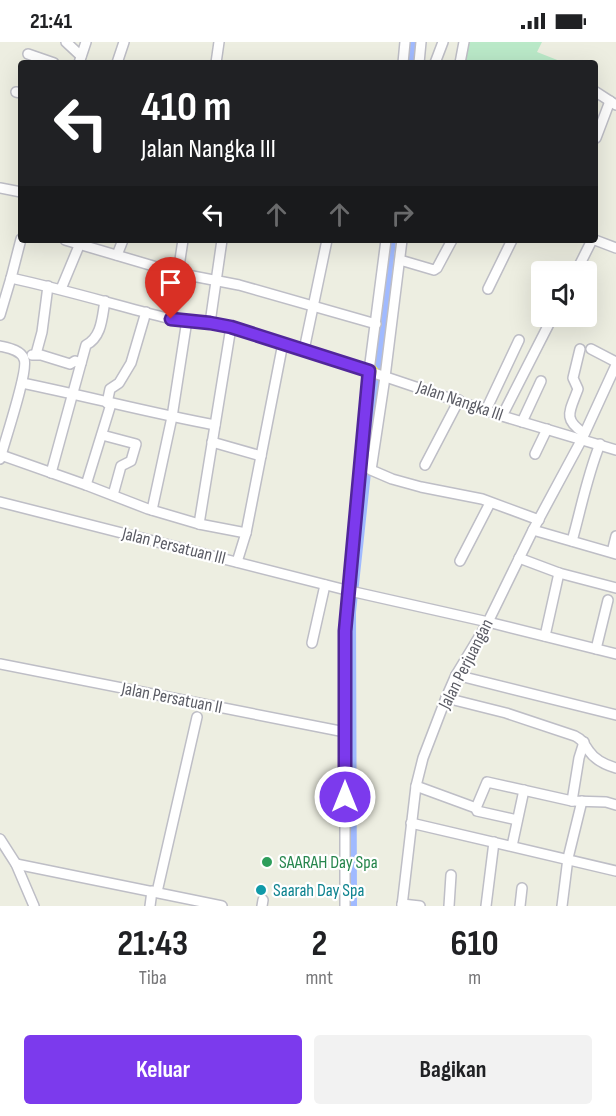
<!DOCTYPE html>
<html lang="id">
<head>
<meta charset="utf-8">
<style>
  body { margin:0; font-family:"Sofia Sans Condensed",sans-serif; background:#f2f2f2; color:#202124; height:100vh; display:flex; flex-direction:column; font-size:22px; white-space:nowrap }
  * { box-sizing:border-box; margin:0 }
  p { font-size:20px; color:#757577 }
  .icon { flex:none; width:33px; height:33px; fill:none; stroke:currentColor; stroke-width:2; stroke-linecap:round; stroke-linejoin:round }
  .map { position:relative; height:864px; overflow:hidden }
  .sheet { display:flex; flex-direction:column; background:#fff; flex:1 }
  .sheet>* { flex:none }
  .hud { position:absolute; left:18px; top:18px; width:580px; height:183px; border-radius:6px; box-shadow:0 6px 24px #0002; background:#202124; color:#fff; overflow:hidden }
  .tools { position:absolute; left:531px; top:219px; display:grid; gap:12px }
  .tools a { display:grid; place-items:center; width:66px; height:66px; border-radius:6px; background:#fff; box-shadow:0 6px 24px #0002; font-size:30px }
  .pin { position:absolute; display:grid; place-items:center; width:51px; height:51px; color:#fff; margin:-62px -26px; border-radius:50% 50% 50% 0; rotate:-45deg; box-shadow:0 0 6px #0007 }
  .pin .icon { rotate:45deg }
  .me { position:absolute; width:66px; margin:-33px; rotate:0deg; stroke-linejoin:round; filter:drop-shadow(0 0 4px #0008) }
  .turn { display:flex; align-items:center; gap:21px; height:126px; padding:0 24px; font-size:27px }
  .turn .icon { width:78px; height:78px; stroke-width:2.5 }
  .turn b { display:block; font-size:42px; line-height:51px }
  .lanes { display:flex; align-items:center; height:57px; padding:0 24px; background:#0003; justify-content:center; gap:30px; direction:ltr }
  .lanes .off { opacity:.35 }
  .eta { display:flex; justify-content:space-evenly; align-items:center; height:102px; text-align:center }
  .eta b { font-size:36px; font-weight:700; line-height:42px }
  .button { display:flex; gap:12px; margin-top:auto; padding:12px 24px }
  .button a { flex:1; height:69px; border-radius:6px; background:#7c3aed; color:#fff; font-size:24px; font-weight:700; line-height:69px; text-align:center }
  .button a+a { background:#f2f2f2; color:#202124 }
  .status { display:flex; justify-content:space-between; align-items:center; height:42px; padding:0 30px; background:#fff; direction:ltr }
  .status svg { height:16px; fill:currentColor }
  .map>svg:first-child { display:block }
  .green { fill:#bae9c8 }
  .lines { fill:none; stroke-linecap:round; stroke-linejoin:round }
  .canal { stroke:#a0baff; stroke-width:8 }
  .minor-casing { stroke:#bebec6; stroke-width:12 }
  .major-casing { stroke:#fdff49; stroke-width:15 }
  .minor { stroke:#fff; stroke-width:9 }
  .major { stroke:#f3ffa5; stroke-width:12 }
  .route-casing { stroke:#51269a; stroke-width:15 }
  .route { stroke:#7c3aed; stroke-width:10 }
  .leisure-dot { fill:#2e9e5b; stroke:#fff; stroke-width:2 }
  .culture-dot { fill:#0f9aa8; stroke:#fff; stroke-width:2 }
  .labels { text-anchor:middle; dominant-baseline:central; stroke-width:4.5; stroke-linejoin:round; paint-order:stroke }
  .street-label { font-size:18px; fill:#5a5b64; stroke:#fff }
  .leisure-label { font-size:18px; fill:#27864d; stroke:#fff; text-anchor:start }
  .culture-label { font-size:18px; fill:#0d838f; stroke:#fff; text-anchor:start }
</style>
</head>
<body>
<div class="status"><b>21:41</b><svg viewBox="0 0 49 12"><path d="M0 12V9h3v3zM5 12V6h3v6zM10 12V3h3v9zM15 12V0h3v12zM26 1h20v11H26zM47 4h2v5h-2z"/></svg></div>
<div class="map">
<svg width="616" height="864" viewBox="0 0 616 864">
  <rect width="100%" height="100%" fill="#edeee1"/>
  <polygon class="green" points="467,0 542,0 537,10 565,21 464,21"/>
  <g class="lines">
    <g class="canal">
      <polyline points="412,21 414,0"/>
      <polyline points="353,864 352,570 392,198"/>
    </g>
    <defs>
      <g id="minor">
        <polyline points="66,0 81,14"/>
        <polyline points="28,12 54,21"/>
        <polyline points="79,21 86,0"/>
        <polyline points="117,21 124,0"/>
        <polyline points="216,21 219,0"/>
        <polyline points="403,21 405,0"/>
        <polyline points="419,21 421,0"/>
        <polyline points="435,21 443,0"/>
        <polyline points="460,21 464,0"/>
        <polyline points="16,50 21,51"/>
        <polyline points="596,50 616,63"/>
        <polyline points="596,96 610,59"/>
        <polyline points="0,146 21,150"/>
        <polyline points="65,198 177,231 239,243 376,282"/>
        <polyline points="402,198 385,335 371,428 392,437 421,445 482,457 539,478"/>
        <polyline points="595,198 616,206"/>
        <polyline points="117,213 123,198"/>
        <polyline points="400,218 434,228 437,226 452,198"/>
        <polyline points="576,230 592,198"/>
        <polyline points="11,236 21,197"/>
        <polyline points="61,247 81,199"/>
        <polyline points="488,247 512,198"/>
        <path d="M0,273l11,-37c51,11 101,26 152,39 22,6 46,5 68,10l138,44"/>
        <polyline points="171,277 183,198"/>
        <polyline points="210,281 222,198"/>
        <path d="M0,304c8,2 21,4 24,13 5,11 -20,84 -24,100"/>
        <path d="M580,307l-7,29 5,11c-8,22 -16,30 6,44"/>
        <polyline points="591,307 616,320"/>
        <polyline points="304,308 327,198"/>
        <polyline points="36,312 42,290 48,244"/>
        <polyline points="32,313 41,313 70,322 75,319 81,321"/>
        <polyline points="371,330 502,374 616,408"/>
        <path d="M22,341c64,13 128,30 193,42"/>
        <polyline points="107,361 110,347 119,341 131,321 146,270"/>
        <polyline points="486,368 519,298"/>
        <polyline points="502,374 553,274"/>
        <polyline points="522,380 541,339"/>
        <polyline points="102,393 136,402 131,419 121,424 113,453"/>
        <polyline points="212,400 261,414"/>
        <polyline points="535,412 547,387"/>
        <polyline points="1,413 86,443 148,467 199,482 246,491"/>
        <polyline points="425,423 459,358"/>
        <path d="M51,431l35,-128c16,-8 16,-28 19,-44"/>
        <polyline points="86,443 111,362"/>
        <polyline points="0,460 350,549 488,580 616,612"/>
        <polyline points="152,468 172,375 187,278"/>
        <polyline points="199,482 231,285"/>
        <polyline points="533,488 616,512"/>
        <path d="M572,499c9,-32 15,-65 28,-97"/>
        <polyline points="612,510 616,494"/>
        <polyline points="519,516 559,531 616,546"/>
        <polyline points="460,519 490,461"/>
        <polyline points="237,520 246,491 283,301"/>
        <polyline points="545,594 559,531"/>
        <polyline points="312,601 325,543"/>
        <polyline points="596,607 608,558"/>
        <polyline points="0,622 345,690"/>
        <polyline points="456,633 616,673"/>
        <path d="M446,656l60,15 69,23c8,4 9,8 14,15 6,9 17,14 27,17"/>
        <polyline points="416,744 476,766"/>
        <polyline points="572,759 579,716 584,700"/>
        <polyline points="517,778 477,769 476,766 487,740 572,759 606,760 616,763"/>
        <polyline points="411,781 616,829"/>
        <polyline points="0,797 16,822 34,864"/>
        <polyline points="512,804 524,748"/>
        <polyline points="16,822 222,864"/>
        <polyline points="157,850 197,675"/>
        <polyline points="402,862 420,864"/>
        <polyline points="150,864 152,849"/>
        <polyline points="262,864 263,858"/>
        <polyline points="345,864 345,589 369,329 386,198"/>
        <polyline points="402,864 416,744 423,716 446,656 456,633 488,580 533,488 582,397 616,323"/>
        <polyline points="449,864 451,833"/>
        <polyline points="486,864 494,800"/>
        <polyline points="520,864 522,846"/>
        <polyline points="562,864 568,816 582,759"/>
      </g>
      <polyline id="major" points="369,329 371,330"/>
    </defs>
    <use href="#minor" class="minor-casing"/>
    <use href="#major" class="major-casing"/>
    <use href="#minor" class="minor"/>
    <use href="#major" class="major"/>
  </g>
  <g class="lines">
    <defs>
      <polyline id="route" points="171,277 210,281 231,285 369,329 345,589 345,755"/>
    </defs>
    <use href="#route" class="route-casing"/>
    <use href="#route" class="route"/>
  </g>
  <circle class="leisure-dot" cx="267" cy="820" r="6"/>
  <circle class="culture-dot" cx="261" cy="848" r="6"/>
  <g class="labels">
    <g class="street-label">
      <text transform="translate(460 359) rotate(19)">Jalan Nangka III</text>
      <text transform="translate(174 504) rotate(14)">Jalan Persatuan III</text>
      <text transform="translate(466 622) rotate(-63)">Jalan Perjuangan</text>
      <text transform="translate(172 656) rotate(11)">Jalan Persatuan II</text>
    </g>
    <g class="leisure-label">
      <text x="279" y="820">SAARAH Day Spa</text>
    </g>
    <g class="culture-label">
      <text x="273" y="848">Saarah Day Spa</text>
    </g>
  </g>
</svg>
<div class="tools">
<a><svg class="icon" aria-label="sound" viewBox="0 0 24 24"><path d="M4 9h4l5-4v14l-5-4H4zM17 9q2 3 0 6"/></svg></a>
</div>
<div class="pin" style="left:171px;top:277px;background:#d93025"><svg class="icon" aria-label="arrive" viewBox="0 0 24 24"><path d="M6 21V4h12l-3 4 3 4H6"/></svg></div>
<svg class="me" style="left:345px;top:755px" viewBox="-20 -20 40 40"><circle r="17" fill="#7c3aed" stroke="#fff" stroke-width="3"/><path d="M0-11L8 9 0 5-8 9z" fill="#fff"/></svg>
<div class="hud">
<div class="turn"><svg class="icon" aria-label="left" viewBox="0 0 24 24"><path d="M17 20v-9H6M10 6l-5 5 5 5"/></svg><div><b>410 m</b>Jalan Nangka III</div></div>
<div class="lanes"><svg class="icon" aria-label="left" viewBox="0 0 24 24"><path d="M17 20v-9H6M10 6l-5 5 5 5"/></svg><svg class="icon off" aria-label="ahead" viewBox="0 0 24 24"><path d="M12 20V5M6 11l6-6 6 6"/></svg><svg class="icon off" aria-label="ahead" viewBox="0 0 24 24"><path d="M12 20V5M6 11l6-6 6 6"/></svg><svg class="icon off" aria-label="right" viewBox="0 0 24 24"><path d="M7 20v-9h11M14 6l5 5-5 5"/></svg></div>
</div>
</div>
<section class="sheet">
<div class="eta">
<div><b>21:43</b><p>Tiba</p></div>
<div><b>2</b><p>mnt</p></div>
<div><b>610</b><p>m</p></div>
</div>
<div class="button"><a>Keluar</a><a>Bagikan</a></div>
</section>
</body>
</html>
